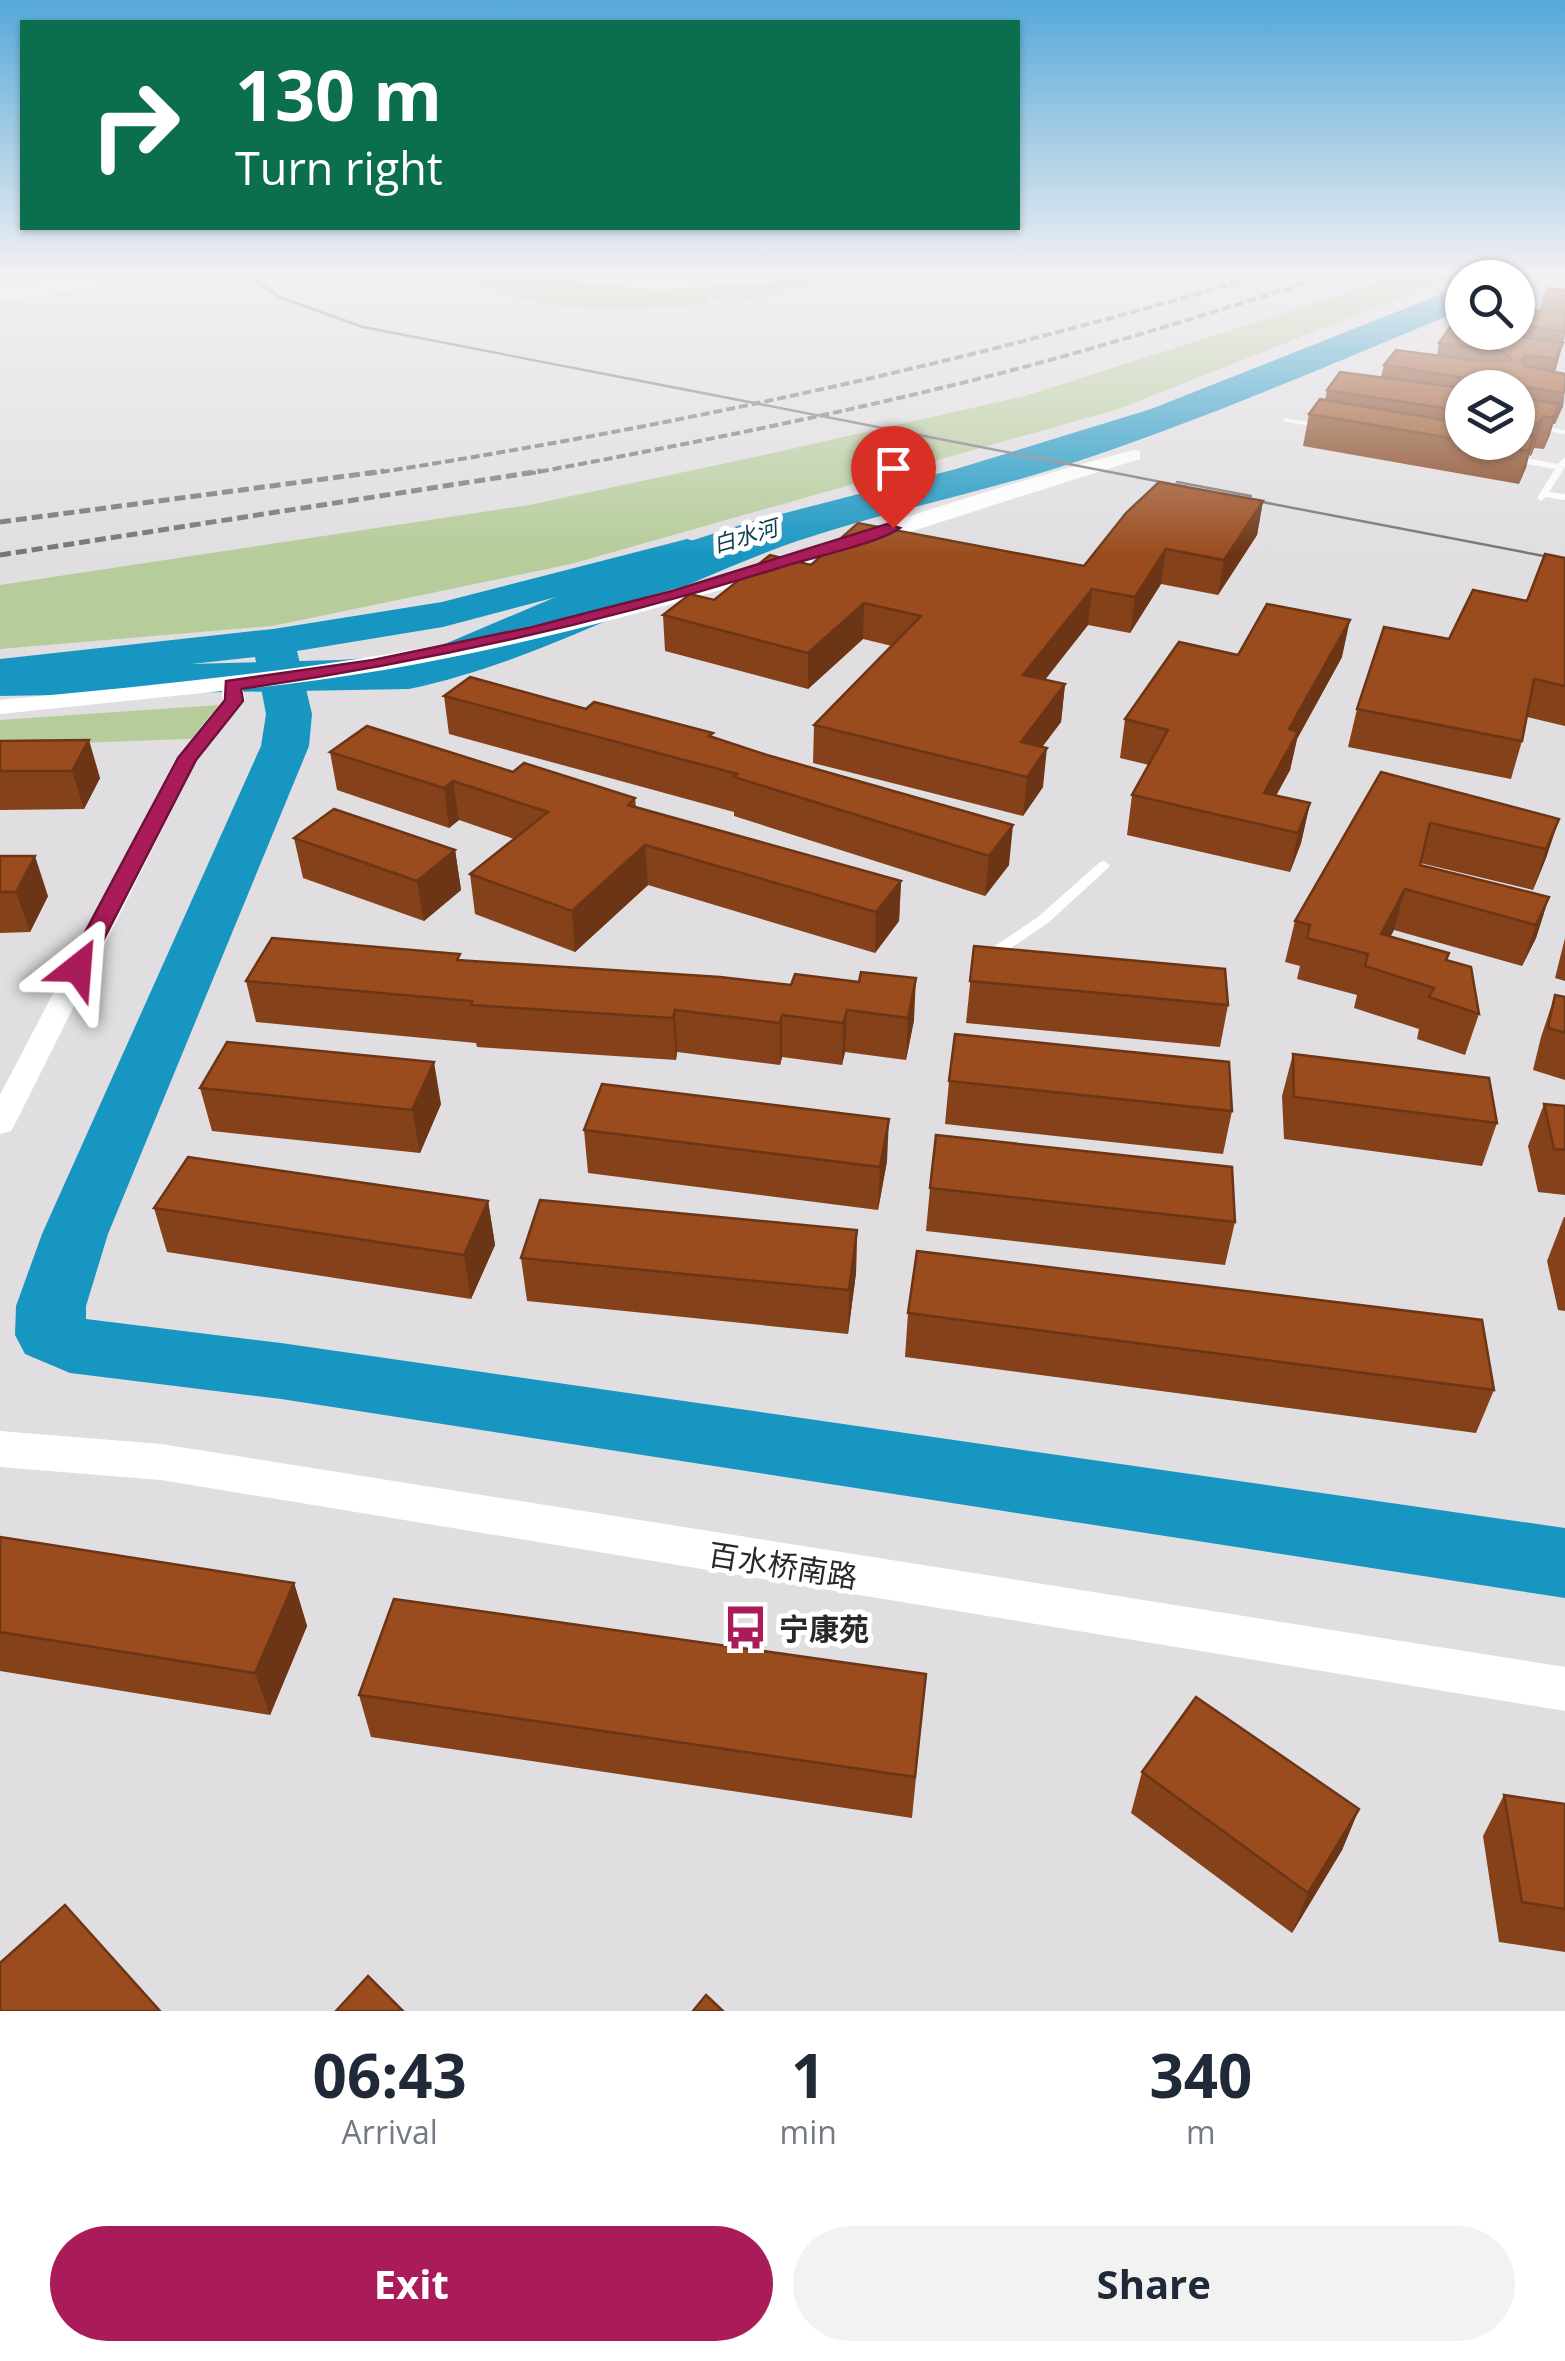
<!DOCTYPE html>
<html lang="en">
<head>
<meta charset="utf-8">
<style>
  body { margin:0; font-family:"Open Sans","Noto Sans SC",sans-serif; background:#f2f2f3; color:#1f2937; height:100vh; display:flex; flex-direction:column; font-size:38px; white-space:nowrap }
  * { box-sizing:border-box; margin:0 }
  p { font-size:32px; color:#747a83 }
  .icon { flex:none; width:55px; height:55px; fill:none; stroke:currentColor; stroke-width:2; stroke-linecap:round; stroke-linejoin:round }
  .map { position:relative; height:2011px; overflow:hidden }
  .drawer { display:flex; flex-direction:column; background:#fff; flex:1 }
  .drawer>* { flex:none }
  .hud { position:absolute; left:20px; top:20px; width:1000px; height:210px; border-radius:0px; box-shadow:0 2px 8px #0004; background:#0b6e4f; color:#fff; overflow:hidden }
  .controls { position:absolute; left:1445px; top:260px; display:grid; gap:20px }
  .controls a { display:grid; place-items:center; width:90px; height:90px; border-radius:50%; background:#fff; box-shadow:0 2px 8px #0004; font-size:50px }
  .pin { position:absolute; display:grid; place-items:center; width:85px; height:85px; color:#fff; margin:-102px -42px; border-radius:50% 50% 50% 0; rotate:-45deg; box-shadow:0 0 10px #0007 }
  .pin .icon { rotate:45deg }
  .me { position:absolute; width:110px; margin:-55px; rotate:28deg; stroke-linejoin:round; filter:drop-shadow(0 0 8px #0008) }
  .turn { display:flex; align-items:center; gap:35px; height:210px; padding:0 50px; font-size:45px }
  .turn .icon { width:130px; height:130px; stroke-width:2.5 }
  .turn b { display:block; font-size:70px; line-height:85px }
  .eta { display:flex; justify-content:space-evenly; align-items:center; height:170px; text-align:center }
  .eta b { font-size:60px; font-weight:700; line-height:70px }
  .button { display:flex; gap:20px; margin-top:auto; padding:20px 50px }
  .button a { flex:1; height:115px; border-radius:60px; background:#aa1c59; color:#fff; font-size:40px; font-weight:700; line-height:115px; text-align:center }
  .button a+a { background:#f2f2f3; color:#1f2937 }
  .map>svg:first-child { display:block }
  .green { fill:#b6cc9a }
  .water { fill:#1896c2 }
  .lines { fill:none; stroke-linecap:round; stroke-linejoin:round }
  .river { fill:#1896c2; fill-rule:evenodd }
  .service { fill:#fff; fill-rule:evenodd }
  .minor { fill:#fff; fill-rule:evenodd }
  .tertiary { fill:#fff; fill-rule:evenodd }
  .motorway { fill:#fff; fill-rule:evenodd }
  .tram { stroke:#767476; stroke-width:2.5 }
  .rail-far1 { stroke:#767476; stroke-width:4; stroke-dasharray:9 4; stroke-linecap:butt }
  .rail { stroke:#767476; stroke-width:5; stroke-dasharray:11 5; stroke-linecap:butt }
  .wall { fill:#84411a; fill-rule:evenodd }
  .shaded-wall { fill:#6c3515 }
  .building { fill:#9a4c1e; stroke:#6c3515; stroke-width:2.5 }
  .route { fill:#aa1c59; stroke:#6e123a; stroke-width:2.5 }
  .labels { text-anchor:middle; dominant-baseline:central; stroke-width:10; stroke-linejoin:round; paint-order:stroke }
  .far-water-label { font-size:22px; font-style:italic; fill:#0a3c4f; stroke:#fff }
  .near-street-label { font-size:30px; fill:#292829; stroke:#fff }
  .near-poi-label { font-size:30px; font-weight:bold; fill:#292829; stroke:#fff; text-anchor:start }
</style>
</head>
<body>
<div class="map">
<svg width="1565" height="2011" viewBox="0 0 1565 2011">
  <rect width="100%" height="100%" fill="#e1dee2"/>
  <g class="green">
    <path d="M531,273l123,14 62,-1 138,-13 -106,27 -9,-4 -31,4 -2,5c-70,3 -183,14 -241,-31z"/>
    <polygon points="1408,273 1474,273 1442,281 1118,409 571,564 272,626 0,649 0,585 529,505 773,453 1025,396"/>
    <polygon points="218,705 210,738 0,746 0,720"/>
  </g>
  <path class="water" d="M1462,286v24c-133,55 -265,113 -402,157 -91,29 -187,47 -277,79 -126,46 -242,115 -374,143l-409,7v-27l339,-9 58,-4 43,-10 241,-102 69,-22 206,-53 195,-60z"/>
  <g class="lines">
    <polygon class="river" points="687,539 701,543 707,551 701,559 443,627 297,651 312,714 309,746 108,1234 86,1306 86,1319 281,1343 1565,1528 1565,1598 281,1399 70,1373 25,1354 15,1335 16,1306 42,1234 261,746 266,714 255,657 0,685 0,659 273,629 442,602"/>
    <g class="service">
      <polygon points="1284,418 1323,424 1327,426 1323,428 1287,422 1283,420"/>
      <polygon points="1518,422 1565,430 1565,434 1518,426"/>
      <polygon points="1512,456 1558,464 1565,457 1565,467 1549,492 1565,494 1565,500 1546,497 1541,501 1537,498 1555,469 1509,461 1509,457"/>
      <polygon points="1104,861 1110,865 1108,868 1048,923 996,958 986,958 984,955 986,952 1038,917 1100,862"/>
    </g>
    <path class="minor" d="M1134,450l6,1v8c-293,90 -589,200 -897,230l2,12 -48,59 -182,364 -4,7 -11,3v-39l176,-337 47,-58 -1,-9 -222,23v-14c179,-17 356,-34 531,-74 205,-46 400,-124 603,-176z"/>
    <polygon class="tertiary" points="0,1431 161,1444 1565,1667 1565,1711 161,1480 0,1467"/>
    <g class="motorway">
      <polygon points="92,273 155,273 144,280 0,301 0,287"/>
      <polygon points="550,273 808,273 797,280 659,290 561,280"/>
    </g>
    <g class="tram">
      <polyline points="246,273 279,297 363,327 1187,487"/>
      <polyline points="1177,482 1251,496"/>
      <polyline points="1236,497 1565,560"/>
    </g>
    <g class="rail-far1">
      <path d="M368,474c305,-47 604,-112 900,-201"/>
      <path d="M527,474c162,-30 323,-62 482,-103 110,-29 219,-63 327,-98"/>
    </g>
    <g class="rail">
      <polyline points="0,522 384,471"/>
      <polyline points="0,555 541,471"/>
    </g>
  </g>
  <g class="wall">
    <path d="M1565,290v46l-10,36 10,2 -2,32 -8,18h-2l-9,25 -10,-1 -3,8 -2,-1 -10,29 -216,-38 6,-32 16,-14 2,-10 54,-13 3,-12 53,-10 2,-12 23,-11h56v-23l22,2 3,-13zM1462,388h56v54h-56z"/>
    <polygon points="1263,501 1257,535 1218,595 1161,584 1130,633 1088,625 1045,680 1065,684 1061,722 1042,747 1043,787 1023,816 813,763 814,725 892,646 863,639 808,689 665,651 663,615 714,600 811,565 1084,566"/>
    <polygon points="1565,558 1565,726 1527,717 1522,741 1511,779 1348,747 1357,709 1449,639 1527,601"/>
    <polygon points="1238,655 1342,657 1297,739 1290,770 1276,796 1310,803 1301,843 1290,872 1127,835 1132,795 1149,765 1120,758 1125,719"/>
    <polygon points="444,696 586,709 713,737 1009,865 985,896 734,816 734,812 449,734"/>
    <polygon points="0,741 100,778 84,809 0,810"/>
    <polygon points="330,752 513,772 635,798 636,807 901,881 899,921 875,953 648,885 575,952 475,914 470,874 514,839 459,820 449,828 337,790"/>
    <polygon points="1381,772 1559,819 1546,858 1533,890 1420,863 1420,865 1549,897 1536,938 1522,966 1394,930 1390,937 1446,960 1479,1014 1465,1055 1417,1039 1419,1029 1354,1008 1357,995 1297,979 1300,966 1285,962 1295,921"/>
    <polygon points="294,838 455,850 461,890 424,921 303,878"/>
    <polygon points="0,856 48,896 30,932 0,933"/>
    <polygon points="1565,938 1565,981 1555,978"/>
    <polygon points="974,946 1228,1005 1220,1047 966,1023"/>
    <polygon points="460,960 791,985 795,974 914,1020 906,1060 845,1052 842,1065 782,1057 780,1065 677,1052 676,1060 477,1047 476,1043 256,1022 246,981"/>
    <polygon points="1555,995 1565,997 1565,1080 1533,1070 1541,1037"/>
    <polygon points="1293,1054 1497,1123 1482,1166 1284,1139 1282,1096"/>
    <polygon points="949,1081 1232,1111 1223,1154 945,1124"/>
    <polygon points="200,1088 441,1104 420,1153 212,1131"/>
    <polygon points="1544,1104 1565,1106 1565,1195 1538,1192 1528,1146"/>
    <polygon points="584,1130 887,1161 878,1210 588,1173"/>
    <polygon points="930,1188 1235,1222 1225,1265 926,1231"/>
    <polygon points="488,1201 495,1245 471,1299 167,1252 154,1208"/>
    <polygon points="1564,1217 1565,1217 1565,1311 1558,1310 1547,1261"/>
    <polygon points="857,1230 856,1273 848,1334 527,1301 521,1258"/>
    <polygon points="908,1313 1494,1390 1476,1433 905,1357"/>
    <polygon points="0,1537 294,1583 307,1626 270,1715 0,1671"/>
    <polygon points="926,1674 912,1818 371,1737 359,1695"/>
    <polygon points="1142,1772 1359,1809 1342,1850 1292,1933 1131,1813"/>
    <polygon points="1504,1795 1565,1804 1565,1952 1499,1942 1483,1836"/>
  </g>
  <g class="shaded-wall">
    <polygon points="1563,343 1555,372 1546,389 1555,359"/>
    <polygon points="1565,390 1563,406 1555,424"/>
    <polygon points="1559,404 1550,435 1544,449 1553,418"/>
    <polygon points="1543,416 1534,448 1531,456 1539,424"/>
    <polygon points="1534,436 1526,468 1519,484 1528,451"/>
    <polygon points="1263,501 1257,535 1218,595 1224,560"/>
    <polygon points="1166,549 1161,584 1130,633 1135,597"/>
    <polygon points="1092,589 1088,625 1019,712 1023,675"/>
    <polygon points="864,603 863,639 808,689 808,653"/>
    <polygon points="1350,620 1342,657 1297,739 1290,770 1260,824 1264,793 1289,729"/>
    <polygon points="1065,684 1061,722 1021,775 1021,742"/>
    <polygon points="89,740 100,778 84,809 72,771"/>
    <polygon points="1047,748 1043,787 1023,816 1027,777"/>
    <polygon points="453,781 459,820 449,828 444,788"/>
    <polygon points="1310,803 1301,843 1290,872 1298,833"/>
    <polygon points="1559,819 1546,858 1533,890 1546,849"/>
    <polygon points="1013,825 1009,865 985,896 989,856"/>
    <polygon points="645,845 648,885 575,952 572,911"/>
    <polygon points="455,850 461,890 424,921 417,881"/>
    <polygon points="35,856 48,896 30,932 16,892"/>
    <polygon points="901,881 899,921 875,953 876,912"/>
    <polygon points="1405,889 1394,930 1373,969 1381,934"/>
    <polygon points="1549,897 1536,938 1522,966 1536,925"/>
    <polygon points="916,978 914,1020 906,1060 908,1018"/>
    <polygon points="675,1010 677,1052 676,1060 673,1018"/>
    <polygon points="847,1010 845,1052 842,1065 843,1023"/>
    <polygon points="782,1015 782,1057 780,1065 780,1023"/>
    <polygon points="434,1062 441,1104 420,1153 412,1110"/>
    <polygon points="889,1119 887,1161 878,1210 880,1167"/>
    <polygon points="488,1201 495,1245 471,1299 464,1255"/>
    <polygon points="857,1230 856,1273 848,1334 849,1290"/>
    <polygon points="294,1583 307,1626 270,1715 255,1673"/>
    <polygon points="1359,1809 1342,1850 1292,1933 1308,1893"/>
  </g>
  <g class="building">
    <polygon points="1548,288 1565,290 1565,301 1543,298"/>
    <polygon points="1518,309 1565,313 1565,332 1518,324"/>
    <polygon points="1451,326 1462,328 1462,332 1493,332 1563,343 1555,359 1526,355 1522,359 1525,366 1565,374 1565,390 1563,393 1527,387 1522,391 1526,399 1559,404 1553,418 1543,416 1539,424 1518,420 1518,388 1472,388 1470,379 1384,365 1396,350 1486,362 1512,360 1505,352 1439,343"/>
    <polygon points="1340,372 1462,388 1462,411 1327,390"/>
    <polygon points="1320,399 1462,423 1462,440 1309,414"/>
    <polygon points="1518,433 1534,436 1528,451 1475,442 1518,442"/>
    <polygon points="1159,482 1263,501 1224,560 1166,549 1135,597 1092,589 1023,675 1065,684 1021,742 1047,748 1027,777 814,725 921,616 864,603 808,653 663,615 690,594 714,600 770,555 811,565 858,523 1084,566 1126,513"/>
    <polygon points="1545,554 1565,558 1565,686 1534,679 1522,741 1357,709 1384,627 1449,639 1473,590 1527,601"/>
    <polygon points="1267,604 1350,620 1289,729 1298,732 1264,793 1310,803 1298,833 1132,795 1168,730 1125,719 1179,642 1238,655"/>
    <polygon points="470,677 586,709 594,702 713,733 709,736 767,755 1013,825 989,856 734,777 737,774 444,696"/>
    <polygon points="367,726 513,772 524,763 635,798 628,805 901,881 876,912 645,845 572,911 470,874 548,812 453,781 444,788 330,752"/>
    <polygon points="89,740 72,771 0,771 0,741"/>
    <polygon points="1381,772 1559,819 1546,849 1430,823 1420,865 1549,897 1536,925 1405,889 1381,934 1449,953 1446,960 1471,967 1479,1014 1429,997 1434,988 1365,966 1368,954 1307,938 1310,925 1295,921"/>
    <polygon points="334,809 455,850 417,881 294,838"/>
    <polygon points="0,856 35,856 16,892 0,892"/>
    <polygon points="272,938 460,954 457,960 720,977 791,985 795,974 859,982 861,972 916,978 908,1018 847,1010 843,1023 782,1015 780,1023 675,1010 673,1018 471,1005 472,1001 246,981"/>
    <polygon points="974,946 1225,969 1228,1005 970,981"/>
    <polygon points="1555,995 1565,997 1565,1033 1548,1028"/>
    <polygon points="955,1034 1229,1062 1232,1111 949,1081"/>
    <polygon points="227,1042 434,1062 412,1110 200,1088"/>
    <polygon points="1293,1054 1489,1078 1497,1123 1294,1097"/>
    <polygon points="602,1084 889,1119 880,1167 584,1130"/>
    <polygon points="1544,1104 1565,1106 1565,1150 1554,1149"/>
    <polygon points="936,1135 1232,1167 1235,1222 930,1188"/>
    <polygon points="188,1157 488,1201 464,1255 154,1208"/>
    <polygon points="540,1200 857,1230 849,1290 521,1258"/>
    <polygon points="917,1251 1482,1320 1494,1390 908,1313"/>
    <polygon points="0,1537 294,1583 255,1673 0,1632"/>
    <polygon points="394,1599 926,1674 915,1777 359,1695"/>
    <polygon points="1196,1697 1359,1809 1308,1893 1142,1772"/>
    <polygon points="1504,1795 1565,1804 1565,1909 1522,1902"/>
    <polygon points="65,1905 160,2011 0,2011 0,1963"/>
    <polygon points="368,1976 403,2011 336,2011"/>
    <polygon points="706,1995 723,2011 693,2011"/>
  </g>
  <linearGradient id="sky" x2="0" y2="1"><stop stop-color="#55a8d9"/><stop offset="0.49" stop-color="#f2f0f2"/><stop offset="1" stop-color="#f2f0f2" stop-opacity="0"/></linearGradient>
  <rect width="1565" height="555" fill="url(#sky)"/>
  <path class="route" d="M887,524l13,4c-21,15 -86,29 -115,38 -179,56 -358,96 -544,123l2,12 -47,59 -107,208 -11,7 -12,-7 112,-210 47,-58 1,-19 147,-21 159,-33 140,-36z"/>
  <defs>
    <symbol id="bus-bare" viewBox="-9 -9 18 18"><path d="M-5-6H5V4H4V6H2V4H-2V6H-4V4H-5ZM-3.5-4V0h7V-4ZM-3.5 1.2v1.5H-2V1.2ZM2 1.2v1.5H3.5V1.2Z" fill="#aa1c59" stroke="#fff" stroke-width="2.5" paint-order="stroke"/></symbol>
  </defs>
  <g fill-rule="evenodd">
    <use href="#bus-bare" x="714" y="1596" width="63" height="63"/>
  </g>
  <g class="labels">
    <g class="far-water-label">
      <text transform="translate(745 535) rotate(-16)">白水河</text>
    </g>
    <g class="near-street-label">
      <text transform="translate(783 1565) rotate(9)">百水桥南路</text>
    </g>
    <g class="near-poi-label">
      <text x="779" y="1628">宁康苑</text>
    </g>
  </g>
</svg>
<div class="controls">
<a><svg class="icon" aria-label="search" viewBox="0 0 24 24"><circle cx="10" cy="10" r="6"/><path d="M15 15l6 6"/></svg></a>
<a><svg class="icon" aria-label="layers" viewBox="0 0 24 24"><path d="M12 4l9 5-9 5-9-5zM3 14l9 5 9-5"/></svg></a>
</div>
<div class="pin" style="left:893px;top:528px;background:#d93025"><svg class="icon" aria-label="arrive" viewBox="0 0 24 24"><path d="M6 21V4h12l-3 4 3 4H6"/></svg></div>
<svg class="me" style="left:78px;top:968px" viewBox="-20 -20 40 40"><path d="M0-17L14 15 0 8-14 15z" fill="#aa1c59" stroke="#fff" stroke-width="4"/></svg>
<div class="hud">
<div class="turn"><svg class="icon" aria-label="right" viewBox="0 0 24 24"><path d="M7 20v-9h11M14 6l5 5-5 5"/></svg><div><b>130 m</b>Turn right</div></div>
</div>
</div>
<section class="drawer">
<div class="eta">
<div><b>06:43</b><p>Arrival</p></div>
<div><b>1</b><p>min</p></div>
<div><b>340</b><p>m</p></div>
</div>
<div class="button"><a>Exit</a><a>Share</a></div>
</section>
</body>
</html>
